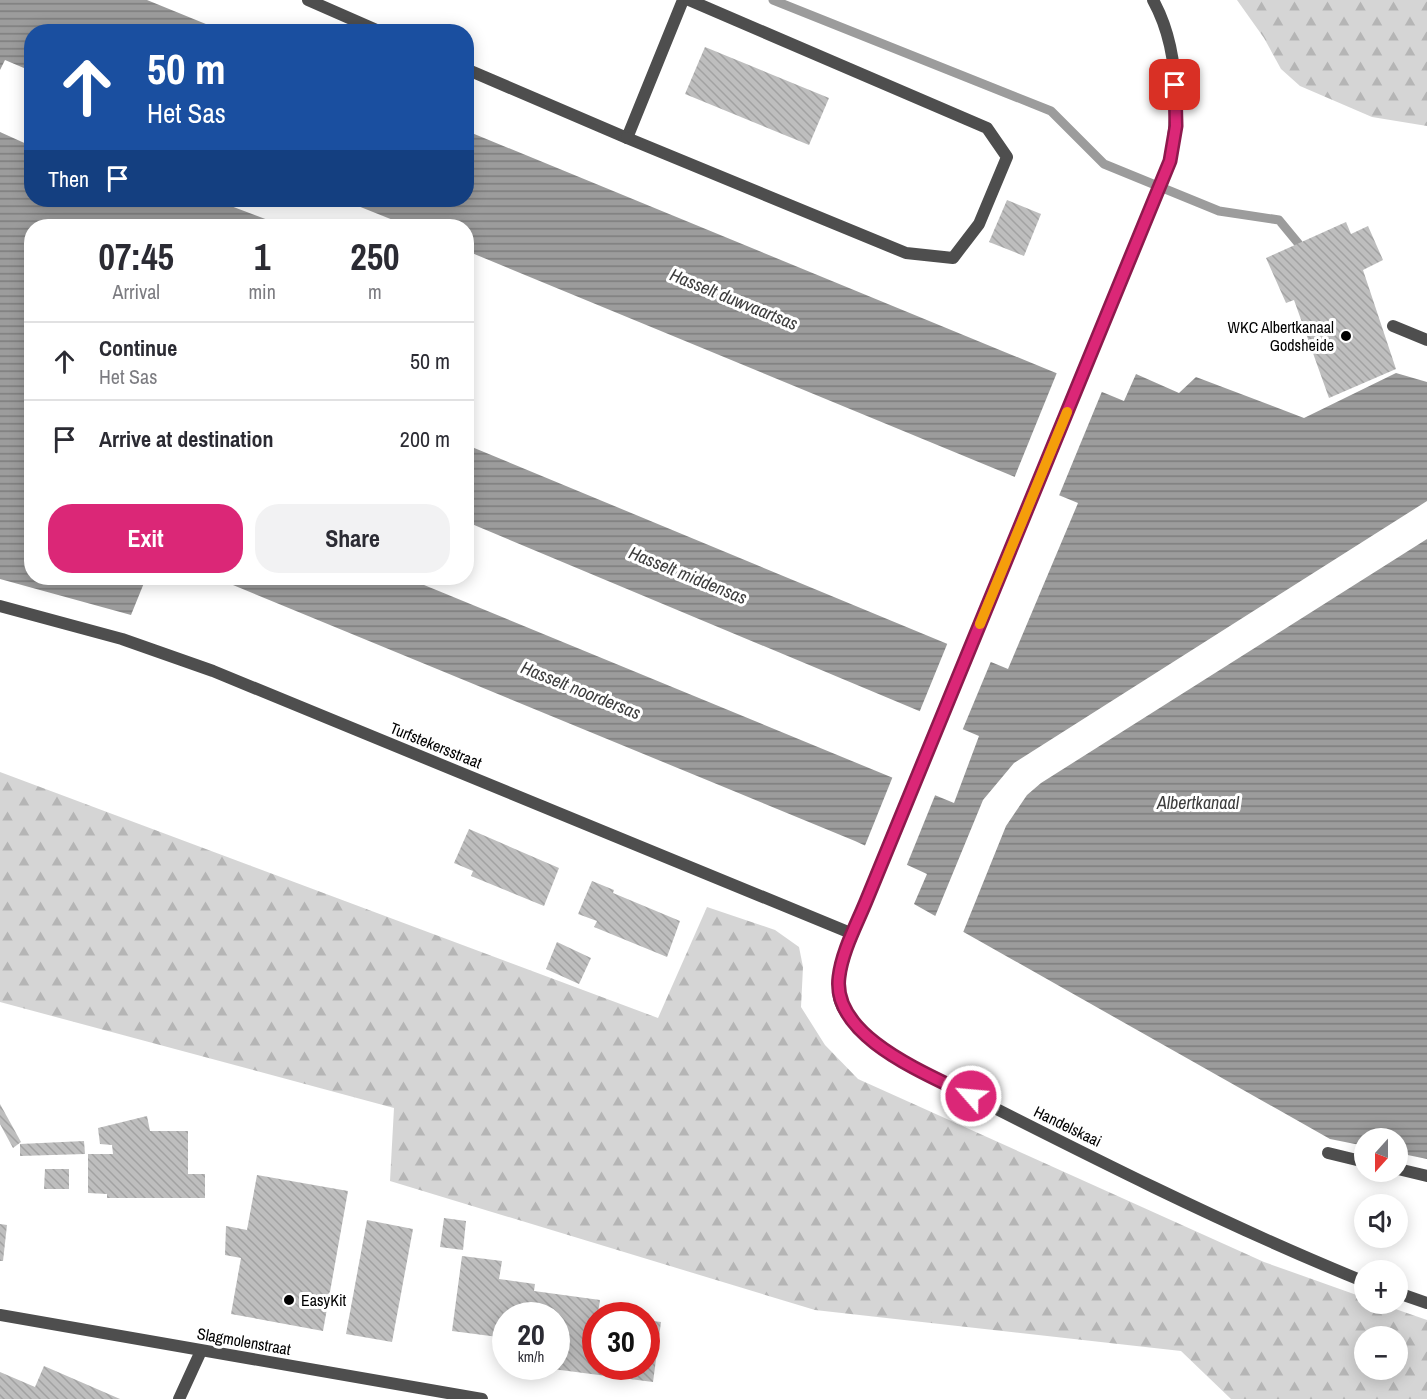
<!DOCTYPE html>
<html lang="en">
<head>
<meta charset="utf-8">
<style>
  body { margin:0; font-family:"Archivo Narrow",sans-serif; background:#f2f2f3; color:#2b2b33; height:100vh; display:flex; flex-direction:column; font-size:22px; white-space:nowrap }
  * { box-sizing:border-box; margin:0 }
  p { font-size:20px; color:#7c7c81 }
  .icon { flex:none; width:33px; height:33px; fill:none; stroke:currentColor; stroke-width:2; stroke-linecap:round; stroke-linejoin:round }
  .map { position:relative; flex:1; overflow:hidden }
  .side { position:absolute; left:24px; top:219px; width:450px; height:366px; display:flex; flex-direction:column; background:#fff; border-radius:24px; box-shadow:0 3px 15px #0003 }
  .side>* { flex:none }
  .guide { position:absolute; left:24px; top:24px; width:450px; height:183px; border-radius:24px; box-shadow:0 3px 15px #0003; background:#1a4fa0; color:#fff; overflow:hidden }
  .needle { width:39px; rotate:201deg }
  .tools { position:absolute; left:1354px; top:1128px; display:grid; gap:12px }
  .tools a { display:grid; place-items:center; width:54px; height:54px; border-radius:50%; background:#fff; box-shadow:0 3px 15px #0003; font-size:30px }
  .speed { position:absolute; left:492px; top:1302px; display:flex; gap:12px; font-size:30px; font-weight:700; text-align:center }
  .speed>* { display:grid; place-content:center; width:78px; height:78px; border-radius:50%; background:#fff; box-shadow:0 3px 15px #0003; line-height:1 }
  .speed small { font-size:15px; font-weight:400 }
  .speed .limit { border:9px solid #d22; background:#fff; color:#111 }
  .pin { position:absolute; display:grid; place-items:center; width:51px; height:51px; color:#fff; margin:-26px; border-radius:12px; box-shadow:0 3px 9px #0006 }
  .me { position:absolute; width:66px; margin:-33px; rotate:297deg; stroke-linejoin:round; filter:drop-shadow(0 0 4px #0008) }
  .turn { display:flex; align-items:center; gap:21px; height:126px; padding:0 24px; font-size:27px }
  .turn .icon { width:78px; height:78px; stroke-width:2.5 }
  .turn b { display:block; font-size:42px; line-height:51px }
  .then { display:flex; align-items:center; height:57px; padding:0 24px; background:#0003; gap:12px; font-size:22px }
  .eta { display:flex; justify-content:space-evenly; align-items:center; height:102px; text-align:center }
  .eta b { font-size:36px; font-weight:700; line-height:42px }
  .cta { display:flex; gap:12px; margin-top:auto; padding:12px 24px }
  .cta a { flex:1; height:69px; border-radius:24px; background:#db2777; color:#fff; font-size:24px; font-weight:700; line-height:69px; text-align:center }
  .cta a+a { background:#f2f2f3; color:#2b2b33 }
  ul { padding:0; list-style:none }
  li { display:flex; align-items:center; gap:18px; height:78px; padding:0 24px; border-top:2px solid #e1e1e2 }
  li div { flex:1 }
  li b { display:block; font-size:22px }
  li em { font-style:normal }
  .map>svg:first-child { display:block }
  .forest { fill:url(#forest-firs); fill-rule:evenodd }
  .water { fill:url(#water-rules) }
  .pier { fill:#fff }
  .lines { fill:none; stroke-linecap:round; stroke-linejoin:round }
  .stream { stroke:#9c9c9c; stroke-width:9 }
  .building { fill:url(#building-back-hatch) }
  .service { stroke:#4e4e4e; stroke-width:12 }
  .minor { stroke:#4e4e4e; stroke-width:12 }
  .route-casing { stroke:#8e194d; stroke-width:15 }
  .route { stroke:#db2777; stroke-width:10 }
  .slow { stroke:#f59e0b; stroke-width:10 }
  .poi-dot { fill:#000; stroke:#fff; stroke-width:2 }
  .labels { text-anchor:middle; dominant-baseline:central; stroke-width:6; stroke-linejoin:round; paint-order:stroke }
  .poi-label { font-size:16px; fill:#000; stroke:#fff; text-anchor:end }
  .street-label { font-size:16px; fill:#000; stroke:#fff }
  .water-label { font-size:18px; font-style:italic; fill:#3d3d3d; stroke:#fff }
</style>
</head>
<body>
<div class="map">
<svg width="1427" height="1399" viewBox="0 0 1427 1399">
  <defs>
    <pattern id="forest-firs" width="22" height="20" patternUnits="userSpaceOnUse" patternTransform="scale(1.5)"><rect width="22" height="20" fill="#d5d5d5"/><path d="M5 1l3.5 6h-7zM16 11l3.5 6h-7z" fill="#b5b5b5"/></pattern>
    <pattern id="water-rules" width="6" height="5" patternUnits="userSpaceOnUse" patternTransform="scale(1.5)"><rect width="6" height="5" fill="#9c9c9c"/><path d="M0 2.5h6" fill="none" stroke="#7d7d7d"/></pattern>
    <pattern id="building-back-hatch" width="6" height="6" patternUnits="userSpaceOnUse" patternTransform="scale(1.5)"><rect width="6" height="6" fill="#bebebe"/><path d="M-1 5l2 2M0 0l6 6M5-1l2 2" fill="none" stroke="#a2a2a2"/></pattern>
  </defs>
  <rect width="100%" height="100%" fill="#fff"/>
  <g class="forest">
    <polygon points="1237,0 1427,0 1427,126 1372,117 1300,86 1281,69 1264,38"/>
    <path d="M0,772l658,246 49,-111 68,23 24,17 4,20 -2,40 24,38 33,34 406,183 101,36v6h16l46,16v79h-196l-50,-48 -366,-41 -425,-129 4,-73 -394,-106zM1365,1336h33v34h-33z"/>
  </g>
  <g class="water">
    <polygon points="0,0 147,0 223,31 32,32 31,71 5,60 0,70"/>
    <polygon points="467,131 1124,401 1136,374 1179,393 1196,377 1304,418 1396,373 1427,382 1427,1159 1398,1153 1398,1138 1365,1138 1365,1146 1330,1139 914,904 927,874 855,841 216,578 407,578 954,803 979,736 467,522 467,445 1008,669 1078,503 467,251 466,226 408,226 343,200 466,200"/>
    <polygon points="0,132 31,146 32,200 215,200 284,226 32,226 32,578 146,578 131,615 0,579"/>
  </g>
  <g class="pier">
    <polygon points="1058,370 1103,389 1058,498 1013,481"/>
    <polygon points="1427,501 1427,539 1041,783 1027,795 1006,826 962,935 934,919 983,800 1014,763"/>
    <polygon points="948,642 992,659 962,731 919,713"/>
    <polygon points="893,776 936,793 906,867 864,848"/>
  </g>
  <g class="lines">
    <polyline class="stream" points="773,0 1051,111 1104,164 1219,211 1279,220 1298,243"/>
  </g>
  <g class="building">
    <polygon points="705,47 829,98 809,145 685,94"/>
    <polygon points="1007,200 1041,214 1024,256 989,242"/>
    <polygon points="1346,222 1351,234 1368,226 1383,260 1363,270 1396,369 1329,398 1294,300 1286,303 1266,258"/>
    <polygon points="469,829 559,868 544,906 471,876 473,871 454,863"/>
    <polygon points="592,881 614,890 613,893 680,921 667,957 594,927 597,921 578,914"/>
    <polygon points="557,942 591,958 579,984 546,969"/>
    <polygon points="0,1104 21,1142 13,1148 0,1124"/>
    <polygon points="147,1116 150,1131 188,1131 188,1174 205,1174 205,1198 107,1198 107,1194 88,1193 88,1154 113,1154 112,1145 100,1144 98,1128"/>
    <polygon points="84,1141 85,1154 20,1156 20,1144"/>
    <polygon points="45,1169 69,1169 69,1189 44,1189"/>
    <polygon points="257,1175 348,1191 323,1331 231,1314 241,1258 225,1255 226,1226 247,1230"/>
    <polygon points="444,1218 466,1221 463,1250 440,1247"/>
    <polygon points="367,1220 413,1229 392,1342 346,1334"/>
    <polygon points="0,1224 7,1225 3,1261 0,1261"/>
    <polygon points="462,1256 502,1261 499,1279 535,1284 534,1291 600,1300 598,1313 603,1316 596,1316 596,1366 646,1366 646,1320 661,1322 653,1382 545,1368 556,1366 556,1316 506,1316 506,1338 452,1331"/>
    <polygon points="44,1366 120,1399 0,1399 0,1372 35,1387"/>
  </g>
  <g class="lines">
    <g class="service">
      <polyline points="308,0 381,32"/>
      <polyline points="466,69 627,138 683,0"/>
      <polyline points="627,138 906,253 953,258 979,224 1007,157 987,128 689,0"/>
      <polyline points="1393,326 1427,340"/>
      <polyline points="1328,1153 1365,1162"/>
      <polyline points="1398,1169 1427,1176"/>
      <polyline points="179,1399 201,1351"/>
    </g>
    <g class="minor">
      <path d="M1153,0c27,49 26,107 17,161l-323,787c-4,15 -12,34 -8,50 5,22 36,44 53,58 156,79 311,160 473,226"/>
      <polyline points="0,606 122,639 213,671 853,934"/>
      <polyline points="1398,1293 1427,1303"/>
      <polyline points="0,1315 482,1399"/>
    </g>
  </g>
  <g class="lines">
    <defs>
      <path id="route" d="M971,1096c-43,-22 -140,-59 -132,-119 3,-26 18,-53 28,-78l303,-738 6,-35 -1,-41"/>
    </defs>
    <use href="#route" class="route-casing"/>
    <use href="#route" class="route"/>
    <polyline class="slow" points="980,624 1067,412"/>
  </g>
  <g class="poi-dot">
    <circle cx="1346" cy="336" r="6"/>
    <circle cx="289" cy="1300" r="6"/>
  </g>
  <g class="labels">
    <g class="poi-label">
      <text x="1334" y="327">WKC Albertkanaal<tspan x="1334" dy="18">Godsheide</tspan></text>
      <text x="301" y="1300" text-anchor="start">EasyKit</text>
    </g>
    <g class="street-label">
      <text transform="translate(436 745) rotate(22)">Turfstekersstraat</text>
      <text transform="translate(1068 1126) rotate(26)">Handelskaai</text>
      <text transform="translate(244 1341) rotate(10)">Slagmolenstraat</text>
    </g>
    <g class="water-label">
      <text transform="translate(734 299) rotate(22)">Hasselt duwvaartsas</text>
      <text transform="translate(688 575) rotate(22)">Hasselt middensas</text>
      <text transform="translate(581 690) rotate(22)">Hasselt noordersas</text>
      <text x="1198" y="802">Albertkanaal</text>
    </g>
  </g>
</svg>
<div class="tools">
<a><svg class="needle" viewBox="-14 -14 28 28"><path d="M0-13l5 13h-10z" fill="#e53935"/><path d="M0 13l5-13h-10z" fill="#7c7c81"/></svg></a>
<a><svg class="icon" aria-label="sound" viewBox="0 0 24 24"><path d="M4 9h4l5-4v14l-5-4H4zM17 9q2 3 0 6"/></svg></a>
<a>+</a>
<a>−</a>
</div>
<div class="speed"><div>20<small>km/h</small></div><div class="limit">30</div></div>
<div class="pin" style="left:1175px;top:85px;background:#d93025"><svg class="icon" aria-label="arrive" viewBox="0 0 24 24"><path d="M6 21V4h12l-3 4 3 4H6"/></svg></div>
<svg class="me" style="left:971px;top:1096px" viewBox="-20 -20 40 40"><circle r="17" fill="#db2777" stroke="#fff" stroke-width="3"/><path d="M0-11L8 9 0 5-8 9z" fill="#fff"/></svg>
<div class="guide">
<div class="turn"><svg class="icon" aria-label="ahead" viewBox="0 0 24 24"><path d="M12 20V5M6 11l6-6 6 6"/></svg><div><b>50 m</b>Het Sas</div></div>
<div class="then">Then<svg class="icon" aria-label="arrive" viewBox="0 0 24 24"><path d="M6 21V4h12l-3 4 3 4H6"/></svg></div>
</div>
<section class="side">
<div class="eta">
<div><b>07:45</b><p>Arrival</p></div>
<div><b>1</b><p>min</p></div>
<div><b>250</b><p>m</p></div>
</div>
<ul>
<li><svg class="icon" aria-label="ahead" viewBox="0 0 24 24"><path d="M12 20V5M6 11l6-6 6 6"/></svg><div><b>Continue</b><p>Het Sas</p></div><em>50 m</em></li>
<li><svg class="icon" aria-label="arrive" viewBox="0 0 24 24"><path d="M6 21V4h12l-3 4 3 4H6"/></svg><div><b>Arrive at destination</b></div><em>200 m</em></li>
</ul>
<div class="cta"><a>Exit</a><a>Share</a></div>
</section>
</div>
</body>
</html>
